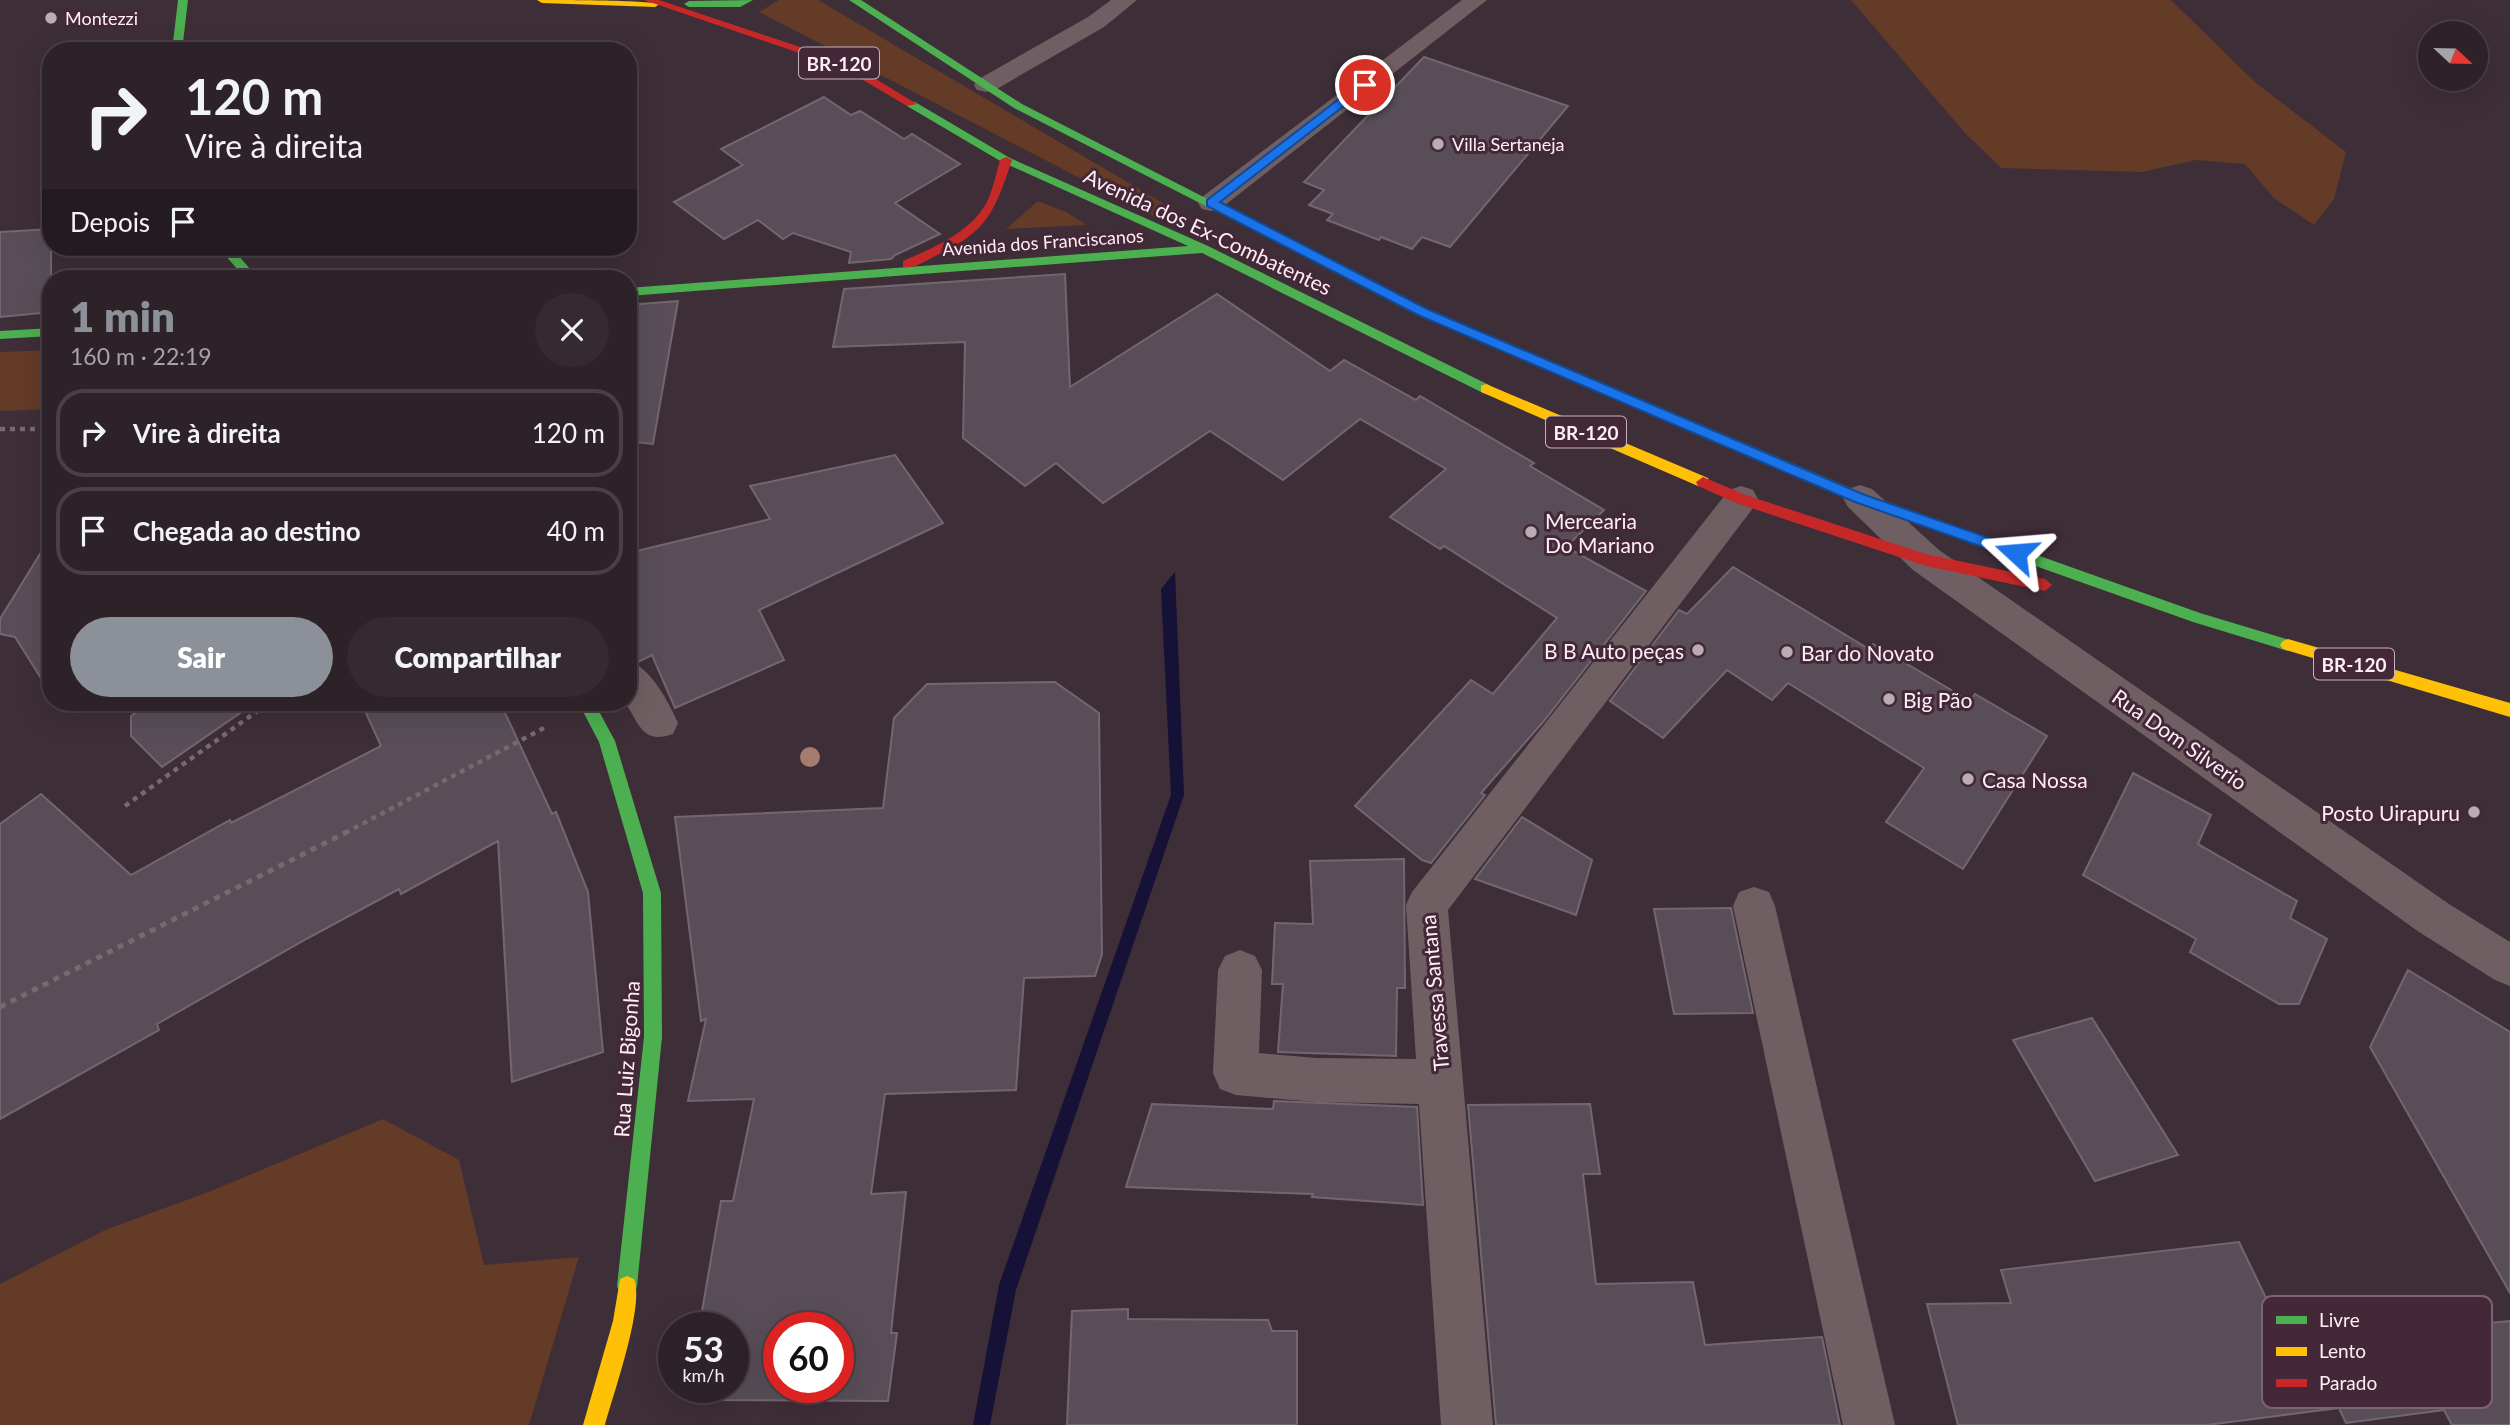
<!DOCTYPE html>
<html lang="pt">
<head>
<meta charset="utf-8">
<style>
  body { margin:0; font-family:Lato,sans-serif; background:#362a31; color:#f1f3f6; height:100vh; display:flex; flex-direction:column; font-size:26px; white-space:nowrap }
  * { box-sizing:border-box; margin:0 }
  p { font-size:23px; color:#a7a4a8 }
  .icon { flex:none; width:38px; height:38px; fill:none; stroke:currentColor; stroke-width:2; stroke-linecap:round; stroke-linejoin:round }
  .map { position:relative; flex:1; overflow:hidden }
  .sheet { position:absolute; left:42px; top:270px; width:595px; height:441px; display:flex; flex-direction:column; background:#2e2229; border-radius:28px; box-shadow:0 7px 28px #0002,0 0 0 2px #493f46 }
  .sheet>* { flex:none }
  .banner { position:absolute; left:42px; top:42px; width:595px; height:214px; border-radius:28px; box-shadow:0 7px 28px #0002,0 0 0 2px #493f46; background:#2e2229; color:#f1f3f6; overflow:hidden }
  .needle { width:46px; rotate:112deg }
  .tools { position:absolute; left:2418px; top:21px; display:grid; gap:14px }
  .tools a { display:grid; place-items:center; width:70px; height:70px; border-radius:50%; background:#2e2229; box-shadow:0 7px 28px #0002,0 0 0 2px #493f46; font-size:35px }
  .speed { position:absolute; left:658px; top:1312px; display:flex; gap:14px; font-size:35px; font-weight:700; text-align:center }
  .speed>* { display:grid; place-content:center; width:91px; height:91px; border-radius:50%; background:#2e2229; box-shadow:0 7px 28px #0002,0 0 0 2px #493f46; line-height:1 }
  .speed small { font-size:18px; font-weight:400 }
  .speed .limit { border:10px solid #d22; background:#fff; color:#111 }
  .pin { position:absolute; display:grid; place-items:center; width:60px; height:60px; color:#fff; margin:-30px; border:4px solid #fff; border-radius:50%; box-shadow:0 2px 7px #0007 }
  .me { position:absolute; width:77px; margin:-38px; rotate:289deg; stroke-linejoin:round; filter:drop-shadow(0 0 5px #0008) }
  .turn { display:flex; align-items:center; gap:24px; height:147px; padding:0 28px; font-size:32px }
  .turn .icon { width:91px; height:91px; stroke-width:2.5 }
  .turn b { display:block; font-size:49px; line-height:60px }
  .then { display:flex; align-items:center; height:66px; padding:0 28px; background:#0003; gap:14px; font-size:26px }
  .round { display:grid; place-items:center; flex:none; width:74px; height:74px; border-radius:37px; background:#362a31 }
  .head { display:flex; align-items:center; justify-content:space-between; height:119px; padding:0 28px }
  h1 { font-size:42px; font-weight:800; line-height:52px; color:#8c9099 }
  .button { display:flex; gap:14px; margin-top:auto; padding:14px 28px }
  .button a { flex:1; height:80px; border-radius:42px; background:#8c9099; color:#fff; font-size:28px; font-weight:800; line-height:80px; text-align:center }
  .button a+a { background:#362a31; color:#f1f3f6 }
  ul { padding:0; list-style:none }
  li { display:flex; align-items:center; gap:21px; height:88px; margin:0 14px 10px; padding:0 14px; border:4px solid #493f46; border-radius:28px }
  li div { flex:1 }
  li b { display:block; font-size:26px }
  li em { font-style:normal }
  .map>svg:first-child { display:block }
  .green { fill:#633b27 }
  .water { fill:#151137 }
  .building { fill:#594e58; stroke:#726771; stroke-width:2; fill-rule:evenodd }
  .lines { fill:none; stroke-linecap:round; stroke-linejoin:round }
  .path-far1 { stroke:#776a6d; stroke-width:4.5; stroke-dasharray:5 5; stroke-linecap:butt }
  .path { stroke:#776a6d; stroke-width:5; stroke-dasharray:6 6; stroke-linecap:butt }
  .lane { fill:#705f62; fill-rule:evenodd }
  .street { fill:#705f62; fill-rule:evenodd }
  .fast { fill:#4caf50; fill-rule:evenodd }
  .slow { fill:#ffc107; fill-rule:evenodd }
  .jam { fill:#c62828; fill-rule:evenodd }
  .tree { fill:#a67c6f }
  .route { fill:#1a73e8; stroke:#114b97; stroke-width:2 }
  .poi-dot { fill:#bbabb3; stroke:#442838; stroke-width:2.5 }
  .labels { text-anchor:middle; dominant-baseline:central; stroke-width:6; stroke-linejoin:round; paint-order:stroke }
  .far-poi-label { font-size:18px; fill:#feeef6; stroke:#442838; text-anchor:start }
  .far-street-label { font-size:18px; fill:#feeef6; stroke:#442838 }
  .shield { fill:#442838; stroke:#c6b3bd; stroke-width:2 }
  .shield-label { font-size:19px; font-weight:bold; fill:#feeef6 }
  .street-label { font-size:21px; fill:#feeef6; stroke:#442838 }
  .poi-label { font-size:21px; fill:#feeef6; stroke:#442838; text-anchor:start }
  .key { fill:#442838; stroke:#7c6371; stroke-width:2 }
  .key-label { font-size:19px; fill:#feeef6 }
</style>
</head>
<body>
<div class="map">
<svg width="2510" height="1425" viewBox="0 0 2510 1425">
  <rect width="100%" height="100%" fill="#3e2e37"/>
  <g class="green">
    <polygon points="779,0 818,0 1190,219 1163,221 759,12"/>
    <polygon points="1851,0 2171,0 2256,83 2346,152 2334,199 2314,225 2274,198 2245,164 2196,160 2142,172 2001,168 1964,132"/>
    <polygon points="1038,201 1066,212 1087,225 1006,229"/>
    <polygon points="51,350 51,409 0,411 0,352"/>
    <polygon points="383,1119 459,1160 484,1265 579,1257 529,1425 0,1425 0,1284 105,1230 211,1191"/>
  </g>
  <polygon class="water" points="1175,572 1184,795 1016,1290 990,1425 973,1425 999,1285 1171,795 1161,589"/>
  <g class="building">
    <polygon points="1424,57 1568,106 1450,247 1422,237 1412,249 1381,237 1379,240 1327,220 1333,214 1309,205 1324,190 1304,182"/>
    <polygon points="824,97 851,115 860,111 904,139 912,134 960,164 895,203 940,234 895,255 891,259 849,263 851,252 793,233 783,239 758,220 724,239 674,202 743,165 721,149"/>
    <polygon points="51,229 51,312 0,317 0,232"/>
    <polygon points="1065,274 1070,387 1217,294 1330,371 1344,360 1416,400 1420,396 1534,463 1530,466 1604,510 1566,547 1646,591 1543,722 1481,793 1485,795 1431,863 1422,860 1355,806 1471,680 1493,694 1557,618 1444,546 1440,549 1390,517 1446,469 1360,419 1283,480 1210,431 1103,503 1056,463 1025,486 963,438 965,342 833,347 844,289"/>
    <polygon points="678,301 653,444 628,441 628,305"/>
    <polygon points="895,455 943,523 759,610 784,660 675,708 652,655 638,662 628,658 628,553 770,519 750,486"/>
    <polygon points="51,536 51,694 15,637 0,634 0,619"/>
    <polygon points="1733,567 1869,649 1873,644 1970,701 1975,694 2047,736 1963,869 1886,822 1924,768 1788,683 1772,700 1727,670 1663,738 1610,701 1679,610 1687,614"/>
    <path d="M1055,682l44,31 3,241 -7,22 -71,2 -8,112 -131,4 -14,100 35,-2 -15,141h6l-9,68 -189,-1 2,-12h32v-60h-19l2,-11h-15l20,-116h12l21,-102 -66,2 18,-82 -5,2 -26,-204 208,-9 11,-90 33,-34zM779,1328h59v60h-59z"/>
    <polygon points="152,702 256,702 162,767 131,736 131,716"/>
    <polygon points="361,702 500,702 552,814 556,812 588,892 603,1052 512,1082 498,841 401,894 399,889 308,938 157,1024 159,1030 0,1119 0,824 41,794 131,875 230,820 231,823 381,746"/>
    <polygon points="2133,773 2211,815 2198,844 2297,901 2290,918 2327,939 2299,1004 2279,1004 2190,952 2196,939 2083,875"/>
    <polygon points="1522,817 1592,860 1576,915 1475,879"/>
    <polygon points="1404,859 1405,988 1397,988 1396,1056 1278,1052 1283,984 1272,984 1275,923 1313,924 1310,861"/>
    <polygon points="1731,908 1753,1013 1674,1014 1654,909"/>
    <polygon points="2408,970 2510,1032 2510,1293 2370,1047"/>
    <polygon points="2092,1018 2178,1155 2095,1181 2013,1040"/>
    <polygon points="1274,1101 1417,1107 1423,1205 1312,1197 1313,1194 1126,1187 1152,1104 1273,1109"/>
    <polygon points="1590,1104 1600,1174 1583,1174 1596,1284 1693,1282 1705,1345 1822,1337 1840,1425 1496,1425 1468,1105"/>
    <polygon points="2239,1242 2279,1325 2368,1315 2378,1333 2510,1321 2510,1425 2452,1425 2444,1410 2346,1423 2339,1408 2207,1425 1958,1425 1927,1304 2011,1303 2001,1270"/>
    <polygon points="1128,1309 1128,1319 1268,1320 1272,1331 1297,1331 1297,1425 1067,1425 1072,1311"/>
  </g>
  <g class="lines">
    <g class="path-far1">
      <polyline points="0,429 51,429"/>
      <polyline points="125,806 270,702"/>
      <polyline points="345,833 544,728"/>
    </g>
    <polyline class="path" points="0,1007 349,831"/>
    <g class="lane">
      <polygon points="1111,0 1137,0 1104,27 995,90 986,92 977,90 974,85 977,80 1088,17"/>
      <polygon points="1462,0 1487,0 1220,209 1211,211 1202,209 1198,203 1202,197"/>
    </g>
    <g class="street">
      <polygon points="1860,485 1872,489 1939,550 2449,904 2510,942 2510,986 2495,980 2419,932 1913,570 1848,507 1843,498 1848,489"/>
      <polygon points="1741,486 1753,490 1758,499 1753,508 1448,910 1493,1425 1441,1425 1419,1104 1316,1102 1236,1095 1220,1089 1213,1073 1218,970 1225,956 1240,950 1255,956 1262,970 1259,1053 1316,1058 1416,1059 1406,905 1412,892 1729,490"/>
      <path d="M628,660c23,8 40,41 50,63l-5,11c-30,11 -34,-10 -48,-32h3z"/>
      <polygon points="1754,887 1769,892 1775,906 1895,1425 1843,1425 1733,906 1739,892"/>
    </g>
    <g class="fast">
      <polygon points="178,0 188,0 182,51 172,51"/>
      <polygon points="753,0 740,7 689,7 684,4 689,1"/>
      <polygon points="849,0 861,0 1022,104 1319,256 1313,260 1309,259 1014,108"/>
      <polygon points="907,102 915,102 1010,158 1208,246 1491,386 1493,389 1486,394 1481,392 1202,253 628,296 628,288 1188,246 1002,162 907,106"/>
      <polygon points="218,247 231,247 258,278 245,278"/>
      <polygon points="51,328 51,336 0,339 0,331"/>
      <polygon points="1598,381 1865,494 2200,613 2293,641 2296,645 2293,649 2288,651 2193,622 1855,502 1593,389 1593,383"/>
      <polygon points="578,702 594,702 615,741 661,893 662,1037 637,1286 634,1293 627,1296 620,1293 617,1286 644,1037 643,893 599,742"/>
    </g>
    <g class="slow">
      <path d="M537,0c22,0 109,0 123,4l-5,3 -113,-4z"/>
      <polygon points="1313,252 1427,309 1603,383 1605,386 1598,391 1593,389 1419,315 1309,259 1309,253"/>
      <polygon points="1486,384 1708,478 1710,482 1703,487 1698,486 1481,392 1481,386"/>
      <polygon points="2288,639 2510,703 2510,717 2283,649 2280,645 2283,641"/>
      <path d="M627,1276l7,3c11,26 -21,116 -29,146h-22l30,-104 7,-42z"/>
    </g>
    <g class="jam">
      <polygon points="644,0 659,0 851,64 917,104 907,106 843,68"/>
      <path d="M1006,157l6,3c-18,54 -25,72 -79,97 -9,5 -20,12 -30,10v-6c30,-13 67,-28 84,-59 6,-13 9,-28 13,-42z"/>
      <polygon points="1703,477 1746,495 1926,554 2045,579 2052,585 2045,591 1926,566 1736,503 1698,486 1696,482"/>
    </g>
  </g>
  <circle class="tree" cx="810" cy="757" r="10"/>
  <polygon class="route" points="1361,82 1371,85 1220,202 1427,309 1865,495 2021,549 2023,553 2021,557 2011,557 1855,502 1418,315 1207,206 1207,200"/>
  <g class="poi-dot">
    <circle cx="51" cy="18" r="7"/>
    <circle cx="1438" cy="144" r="7"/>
    <circle cx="1531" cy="532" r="7"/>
    <circle cx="1698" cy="650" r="7"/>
    <circle cx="1787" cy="652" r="7"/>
    <circle cx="1889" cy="699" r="7"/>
    <circle cx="1968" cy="779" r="7"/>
    <circle cx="2474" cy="812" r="7"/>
  </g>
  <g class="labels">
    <g class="far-poi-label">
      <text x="65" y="18">Montezzi</text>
      <text x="1452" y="144">Villa Sertaneja</text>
    </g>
    <g class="far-street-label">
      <text transform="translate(1043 242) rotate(-4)">Avenida dos Franciscanos</text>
    </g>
    <g class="shield">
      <rect x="799" y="47.5" width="80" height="31" rx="5"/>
      <rect x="1546" y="416.5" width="80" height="31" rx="5"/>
      <rect x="2314" y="648.5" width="80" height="31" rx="5"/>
    </g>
    <g class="shield-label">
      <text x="839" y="63">BR-120</text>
      <text x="1586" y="432">BR-120</text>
      <text x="2354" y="664">BR-120</text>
    </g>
    <g class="street-label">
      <text transform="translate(1208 231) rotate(25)">Avenida dos Ex-Combatentes</text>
      <text transform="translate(2180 739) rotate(35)">Rua Dom Silverio</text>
      <text transform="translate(1434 993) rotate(-95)">Travessa Santana</text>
      <text transform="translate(626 1059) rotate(-86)">Rua Luiz Bigonha</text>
    </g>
    <g class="poi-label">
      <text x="1545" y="520">Mercearia<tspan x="1545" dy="24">Do Mariano</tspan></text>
      <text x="1684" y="650" text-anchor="end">B B Auto peças</text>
      <text x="1801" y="652">Bar do Novato</text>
      <text x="1903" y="699">Big Pão</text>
      <text x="1982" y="779">Casa Nossa</text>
      <text x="2460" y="812" text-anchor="end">Posto Uirapuru</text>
    </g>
  </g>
  <rect x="2262" y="1296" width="230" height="112" rx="10" class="key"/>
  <rect x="2276" y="1316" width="31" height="8" fill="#4caf50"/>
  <rect x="2276" y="1347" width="31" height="9" fill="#ffc107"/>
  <rect x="2276" y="1379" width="31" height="8" fill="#c62828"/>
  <g class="key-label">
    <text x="2319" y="1327">Livre</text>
    <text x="2319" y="1358">Lento</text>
    <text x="2319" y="1390">Parado</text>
  </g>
</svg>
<div class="tools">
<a><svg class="needle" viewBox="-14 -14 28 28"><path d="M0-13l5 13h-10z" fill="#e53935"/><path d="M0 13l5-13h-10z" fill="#a7a4a8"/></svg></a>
</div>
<div class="speed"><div>53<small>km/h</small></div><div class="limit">60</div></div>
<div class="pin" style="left:1365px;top:85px;background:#d93025"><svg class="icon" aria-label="arrive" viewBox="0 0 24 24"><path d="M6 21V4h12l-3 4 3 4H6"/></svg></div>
<svg class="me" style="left:2016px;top:553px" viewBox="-20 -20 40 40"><path d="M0-17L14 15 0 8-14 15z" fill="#1a73e8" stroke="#fff" stroke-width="4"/></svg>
<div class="banner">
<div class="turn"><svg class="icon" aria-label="right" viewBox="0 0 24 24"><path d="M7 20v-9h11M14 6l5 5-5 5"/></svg><div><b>120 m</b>Vire à direita</div></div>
<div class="then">Depois<svg class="icon" aria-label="arrive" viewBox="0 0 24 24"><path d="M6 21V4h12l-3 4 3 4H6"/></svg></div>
</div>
<section class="sheet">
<div class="head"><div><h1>1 min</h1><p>160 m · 22:19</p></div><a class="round"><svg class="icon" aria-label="close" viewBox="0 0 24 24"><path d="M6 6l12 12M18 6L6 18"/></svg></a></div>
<ul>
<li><svg class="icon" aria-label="right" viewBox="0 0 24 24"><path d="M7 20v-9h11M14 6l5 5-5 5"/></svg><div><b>Vire à direita</b></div><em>120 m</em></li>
<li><svg class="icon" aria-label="arrive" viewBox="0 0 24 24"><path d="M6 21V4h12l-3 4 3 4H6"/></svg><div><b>Chegada ao destino</b></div><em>40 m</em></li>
</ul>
<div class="button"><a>Sair</a><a>Compartilhar</a></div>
</section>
</div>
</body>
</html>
